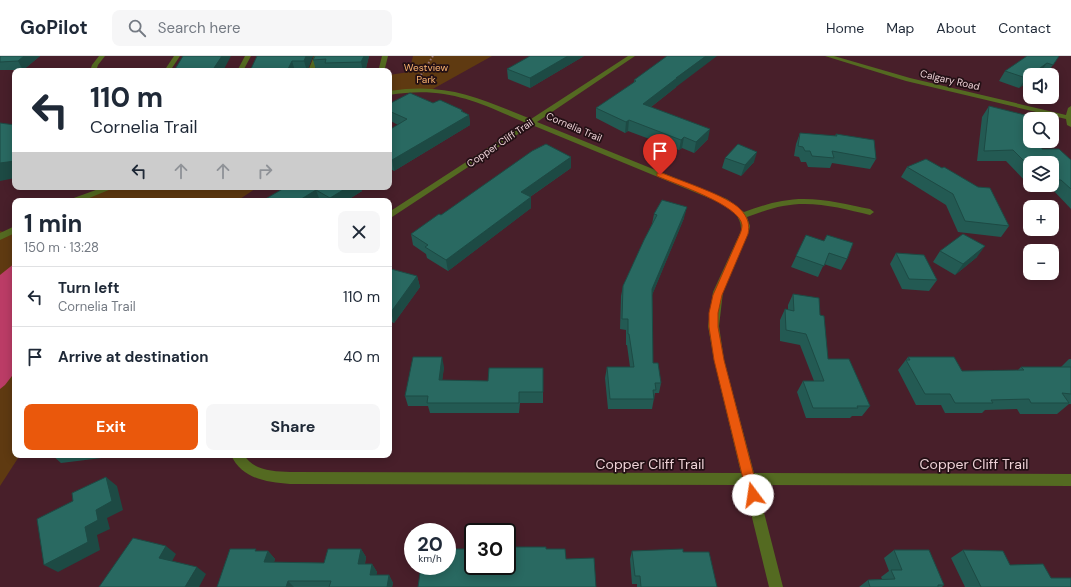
<!DOCTYPE html>
<html lang="en">
<head>
<meta charset="utf-8">
<style>
  body { margin:0; font-family:"DM Sans",sans-serif; background:#f6f6f7; color:#1f2937; height:100vh; display:flex; flex-direction:column; font-size:15px; white-space:nowrap }
  * { box-sizing:border-box; margin:0 }
  p { font-size:13px; color:#747a83 }
  .icon { flex:none; width:22px; height:22px; fill:none; stroke:currentColor; stroke-width:2; stroke-linecap:round; stroke-linejoin:round }
  .map { position:relative; flex:1; overflow:hidden }
  .side { position:absolute; left:12px; top:142px; width:380px; height:260px; display:flex; flex-direction:column; background:#fff; border-radius:8px; box-shadow:0 2px 10px #0003 }
  .side>* { flex:none }
  .guide { position:absolute; left:12px; top:12px; width:380px; height:122px; border-radius:8px; box-shadow:0 2px 10px #0003; background:#fff; color:#1f2937; overflow:hidden }
  .buttons { position:absolute; left:1023px; top:12px; display:grid; gap:8px }
  .buttons a { display:grid; place-items:center; width:36px; height:36px; border-radius:8px; background:#fff; box-shadow:0 2px 10px #0003; font-size:20px }
  .speed { position:absolute; left:404px; top:467px; display:flex; gap:8px; font-size:20px; font-weight:700; text-align:center }
  .speed>* { display:grid; place-content:center; width:52px; height:52px; border-radius:50%; background:#fff; box-shadow:0 2px 10px #0003; line-height:1 }
  .speed small { font-size:10px; font-weight:400 }
  .speed .limit { border:2px solid #111; border-radius:6px; background:#fff; color:#111 }
  .pin { position:absolute; display:grid; place-items:center; width:34px; height:34px; color:#fff; margin:-41px -17px; border-radius:50% 50% 50% 0; rotate:-45deg; box-shadow:0 0 4px #0007 }
  .pin .icon { rotate:45deg }
  .me { position:absolute; width:44px; margin:-22px; rotate:346deg; stroke-linejoin:round; filter:drop-shadow(0 0 3px #0008) }
  .turn { display:flex; align-items:center; gap:14px; height:84px; padding:0 12px; font-size:18px }
  .turn .icon { width:52px; height:52px; stroke-width:2.5 }
  .turn b { display:block; font-size:28px; line-height:34px }
  .lanes { display:flex; align-items:center; height:38px; padding:0 12px; background:#0003; justify-content:center; gap:20px; direction:ltr }
  .lanes .off { opacity:.35 }
  .round { display:grid; place-items:center; flex:none; width:42px; height:42px; border-radius:8px; background:#f6f6f7 }
  .head { display:flex; align-items:center; justify-content:space-between; height:68px; padding:0 12px }
  h1 { font-size:24px; font-weight:700; line-height:30px }
  .button { display:flex; gap:8px; margin-top:auto; padding:8px 12px }
  .button a { flex:1; height:46px; border-radius:8px; background:#ea580c; color:#fff; font-size:16px; font-weight:700; line-height:46px; text-align:center }
  .button a+a { background:#f6f6f7; color:#1f2937 }
  ul { padding:0; list-style:none }
  li { display:flex; align-items:center; gap:12px; height:60px; padding:0 12px; border-top:1px solid #e0e1e3 }
  li div { flex:1 }
  li b { display:block; font-size:15px }
  li em { font-style:normal }
  header { display:flex; align-items:center; gap:24px; box-sizing:border-box; height:56px; padding:0 20px; background:#fff; border-bottom:1px solid #e0e1e3 }
  header strong { font-size:19px }
  nav { display:flex; gap:22px; margin-inline-start:auto; font-size:14px }
  .search { width:280px; height:36px; background:#f6f6f7; display:flex; align-items:center; gap:10px; box-sizing:border-box; padding:0 14px; border-radius:8px; color:#747a83; font-size:15px }
  .map>svg:first-child { display:block }
  .green { fill:#5f3a11 }
  .water { fill:#bb3c66 }
  .lines { fill:none; stroke-linecap:round; stroke-linejoin:round }
  .path { stroke:#98757d; stroke-width:2; stroke-dasharray:1.5 2; stroke-linecap:butt }
  .minor { fill:#546a21; fill-rule:evenodd }
  .wall { fill:#235a53; fill-rule:evenodd }
  .shaded-wall { fill:#1d4a44 }
  .building { fill:#296961; stroke:#1d4a44 }
  .route { fill:#ea580c; stroke:#983908 }
  .labels { text-anchor:middle; dominant-baseline:central; stroke-width:3.5; stroke-linejoin:round; paint-order:stroke }
  .far-park-label { font-size:10px; fill:#fab470; stroke:#231015 }
  .far-street-label { font-size:10px; fill:#edd1d6; stroke:#231015 }
  .near-street-label { font-size:14px; fill:#edd1d6; stroke:#231015 }
</style>
</head>
<body>
<header>
<strong>GoPilot</strong>
<div class="search"><svg class="icon" aria-label="search" viewBox="0 0 24 24"><circle cx="10" cy="10" r="6"/><path d="M15 15l6 6"/></svg>Search here</div>
<nav><a>Home</a><a>Map</a><a>About</a><a>Contact</a></nav>
</header>
<div class="map">
<svg width="1071" height="531" viewBox="0 0 1071 531">
  <rect width="100%" height="100%" fill="#481f2a"/>
  <g class="green">
    <polygon points="413,0 492,0 431,34 389,37 389,19 409,16"/>
    <polygon points="112,131 258,131 237,145 74,145"/>
    <polygon points="15,173 15,399 20,399 0,430 0,175 6,177"/>
  </g>
  <polygon class="water" points="15,207 15,316 5,329 0,333 0,219"/>
  <g class="lines">
    <polyline class="path" points="419,22 433,0"/>
    <g class="minor">
      <polygon points="99,0 105,0 98,9 96,15 90,15 92,9"/>
      <polygon points="174,0 180,0 170,15 164,15"/>
      <polygon points="245,0 251,0 243,15 237,15"/>
      <polygon points="314,0 320,0 314,15 308,15"/>
      <polygon points="382,0 388,0 385,12 382,14 379,12"/>
      <path d="M628,0h7l-98,66 190,77 17,13c12,-4 25,-9 38,-11 29,-6 60,2 88,8l4,3 -4,3c-28,-7 -58,-15 -87,-9 -12,2 -24,7 -36,11l3,9 -1,5 -26,61 -4,34 5,34 30,113 317,1v12l-314,-1 26,102h-14l-25,-102 -454,-1c-24,-2 -48,-5 -59,-29h13c10,16 29,16 46,17l451,1 -27,-113 -6,-34 5,-34 28,-61c1,-14 -9,-22 -20,-28l-189,-78 -143,94v-7l137,-89c-51,-22 -80,-37 -137,-28v-4c58,-9 90,7 142,28z"/>
      <polygon points="825,0 834,0 910,22 1066,59 1068,52 1071,50 1071,71 1067,69 1066,63 906,25"/>
      <polygon points="104,131 116,131 82,145 70,145 71,143"/>
      <polygon points="15,170 15,177 0,184 0,177"/>
    </g>
  </g>
  <g class="wall">
    <polygon points="0,0 40,0 23,14 0,14"/>
    <polygon points="257,0 313,0 307,15 250,15"/>
    <polygon points="369,0 366,12 364,15 327,15 327,13 316,14 313,4"/>
    <polygon points="584,0 530,32 508,23 507,13"/>
    <polygon points="1059,0 1046,19 1040,17 1019,32 999,25 1005,15"/>
    <polygon points="634,24 676,31 675,32 651,51 708,83 694,97 682,92 679,94 628,75 625,77 596,62 596,52 634,27"/>
    <polygon points="433,47 462,54 463,56 469,59 470,69 394,115 389,112 389,74 398,69 389,64 389,48"/>
    <path d="M989,50l53,43 29,11v49l-18,-19h-10l-4,-4h-9l-24,-25h-29l5,-44zM1030,107h22v22h-22z"/>
    <polygon points="800,77 835,80 836,78 876,103 870,113 832,107 830,112 808,111 806,106 801,106 799,101 794,100 796,88"/>
    <polygon points="725,102 754,106 741,120 722,112"/>
    <polygon points="907,111 1009,170 1001,181 958,176 946,149 901,121"/>
    <polygon points="571,112 530,141 531,141 531,152 448,215 427,202 426,198 413,189 411,178 441,159"/>
    <polygon points="286,131 361,131 362,135 346,145 262,145"/>
    <polygon points="654,158 684,162 652,239 653,307 661,327 659,337 655,337 652,353 608,353 605,322 607,311 630,311 627,289 626,289 626,274 620,273 621,240 623,230 652,168"/>
    <polygon points="806,179 847,203 841,214 824,208 818,221 791,211"/>
    <polygon points="940,195 977,201 955,219 933,206"/>
    <polygon points="896,197 937,224 929,235 902,233 890,208"/>
    <polygon points="389,214 417,220 420,231 394,267 389,265"/>
    <polygon points="793,238 820,259 828,303 870,350 862,360 852,360 850,362 806,362 797,336 803,325 814,325 800,289 780,285 780,264 785,253 788,254 788,249"/>
    <polygon points="908,301 962,315 1017,315 1021,311 1061,311 1069,303 1071,303 1071,348 1069,348 1057,358 1020,358 1017,353 985,354 982,357 945,357 941,349 916,349 898,314"/>
    <polygon points="444,311 442,324 488,325 543,312 543,347 520,347 519,357 430,357 428,350 408,350 405,340"/>
    <polygon points="52,399 126,399 61,407"/>
    <polygon points="361,493 366,501 365,508 372,508 377,516 376,519 389,519 393,527 392,531 217,531 258,495 268,495 275,503 274,506 324,507"/>
    <polygon points="894,494 944,529 942,531 859,531 868,524 882,523 881,521 889,515 884,502"/>
    <polygon points="963,494 1051,522 1071,531 965,531 951,502"/>
    <polygon points="632,495 683,496 717,531 637,531 637,528 632,528 630,503"/>
  </g>
  <g class="shaded-wall">
    <polygon points="24,0 40,0 23,14 18,5"/>
    <polygon points="222,0 231,0 223,15 212,15"/>
    <polygon points="306,0 313,0 307,15 304,5"/>
    <polygon points="364,0 369,0 366,12 364,15 363,15 361,6"/>
    <polygon points="568,0 584,0 530,32 530,22"/>
    <polygon points="706,0 717,0 676,31 675,32 642,58 643,48 676,22"/>
    <polygon points="292,5 295,15 287,15"/>
    <polygon points="1047,7 1040,17 1038,19 1030,19"/>
    <polygon points="1030,19 1030,25 1019,32 1026,22"/>
    <polygon points="462,54 463,62 469,59 470,69 394,115 392,104"/>
    <polygon points="629,64 628,75 625,77 626,66"/>
    <polygon points="710,73 708,83 694,97 696,86"/>
    <polygon points="684,81 682,92 679,94 681,84"/>
    <polygon points="757,96 754,106 741,120 745,109"/>
    <polygon points="571,101 571,112 521,147 521,136"/>
    <polygon points="15,105 15,122 0,125 0,107"/>
    <polygon points="348,131 361,131 362,135 346,145 331,145 330,142"/>
    <polygon points="316,134 320,145 298,145"/>
    <polygon points="531,141 531,152 448,215 446,204"/>
    <polygon points="687,151 684,162 650,244 652,233"/>
    <polygon points="985,190 977,201 955,219 963,208"/>
    <polygon points="417,220 420,231 394,267 391,256"/>
    <polygon points="442,301 444,311 441,335 439,324"/>
    <polygon points="106,421 117,430 123,454 107,462 110,473 97,479 100,494 58,516 44,509 85,471 96,454"/>
    <polygon points="166,490 176,498 170,509 159,502"/>
    <polygon points="361,493 366,501 363,516 358,508"/>
    <polygon points="268,495 275,503 272,513 264,506"/>
    <polygon points="372,508 377,516 375,527 370,519"/>
    <polygon points="197,511 206,518 199,531 185,531"/>
    <polygon points="389,519 393,527 392,531 387,531"/>
    <polygon points="288,525 294,531 286,531"/>
  </g>
  <g class="building">
    <polygon points="0,0 24,0 18,5 0,6"/>
    <polygon points="183,0 222,0 212,15 174,15"/>
    <polygon points="257,0 306,0 304,5 292,5 287,15 250,15"/>
    <polygon points="315,0 364,0 361,6 325,7 326,3 313,4"/>
    <polygon points="530,0 568,0 530,22 507,13"/>
    <polygon points="667,0 706,0 676,22 677,22 643,48 710,73 696,86 684,81 681,84 629,64 626,66 596,52 636,25 634,24"/>
    <polygon points="1027,0 1059,0 1053,9 1047,7 1026,22 1005,15"/>
    <polygon points="410,37 433,47 440,44 462,54 461,55 469,59 392,104 389,103 389,74 407,63 389,55 389,48"/>
    <polygon points="989,50 1041,63 1030,63 1030,85 1042,85 1042,93 1059,93 1071,104 1071,133 1061,124 1052,124 1052,107 1030,107 1030,111 1013,94 984,95"/>
    <polygon points="0,67 15,69 15,105 0,107"/>
    <polygon points="800,77 837,80 836,78 874,84 876,103 832,95 834,102 812,100 810,95 805,95 803,91 798,90"/>
    <polygon points="546,88 571,101 521,136 531,141 446,204 425,191 428,189 411,178 439,158 441,159 532,95"/>
    <polygon points="738,88 757,96 745,109 725,102"/>
    <polygon points="926,103 942,112 944,111 978,131 990,132 1009,170 965,165 953,138 907,111"/>
    <polygon points="286,131 348,131 330,142 316,134 298,145 262,145"/>
    <polygon points="662,144 687,151 652,233 653,307 658,307 661,327 655,327 656,334 653,334 654,343 610,343 607,311 634,311 629,278 628,278 628,263 622,263 623,230 644,184 657,159 654,158"/>
    <polygon points="963,178 985,190 963,208 940,195"/>
    <polygon points="806,179 824,185 827,179 853,187 847,203 829,197 824,210 796,200"/>
    <polygon points="896,197 924,199 937,224 909,223"/>
    <polygon points="391,213 417,220 391,256 389,256 389,214"/>
    <polygon points="793,238 819,242 820,259 824,260 828,303 849,303 870,350 857,350 858,352 813,352 803,325 824,325 806,278 786,274 785,253 794,255"/>
    <polygon points="413,301 442,301 439,324 488,325 489,312 543,312 543,336 519,336 519,347 427,347 428,340 405,340"/>
    <polygon points="908,301 954,301 962,315 1024,314 1021,311 1071,311 1071,338 1062,337 1069,347 1031,347 1029,343 991,344 993,347 955,347 950,338 925,338 906,304 910,304"/>
    <polygon points="106,421 112,445 96,454 98,464 85,471 88,486 44,509 37,463 73,445 72,437"/>
    <polygon points="133,482 166,490 159,502 197,511 185,531 99,531"/>
    <polygon points="507,491 546,491 546,493 565,493 566,503 594,502 596,531 418,531 421,510 447,510 447,493 473,493 473,510 507,510"/>
    <polygon points="230,493 256,493 255,495 268,495 264,506 324,507 328,493 361,493 358,508 372,508 370,519 389,519 387,531 329,531 331,525 288,525 286,531 217,531"/>
    <polygon points="683,493 683,496 709,496 717,531 641,531 640,520 635,520 632,495"/>
    <polygon points="894,494 929,494 944,529 938,529 938,531 870,531 868,524 895,523 891,514 902,514"/>
    <polygon points="963,494 1003,495 1010,509 1043,508 1051,522 1071,522 1071,531 981,531"/>
  </g>
  <path class="route" d="M657,117h5c19,8 66,23 78,36 8,8 10,16 8,25l-26,61 -4,18v14l6,33 35,135 -2,3 -4,2 -4,-2 -2,-3 -33,-135 -5,-33v-14l4,-18 27,-61c1,-2 2,-6 2,-9 -2,-20 -67,-41 -85,-49z"/>
  <g class="labels">
    <g class="far-park-label">
      <text x="426" y="11">Westview<tspan x="426" dy="12">Park</tspan></text>
    </g>
    <g class="far-street-label">
      <text transform="translate(950 24) rotate(13)">Calgary Road</text>
      <text transform="translate(574 71) rotate(23)">Cornelia Trail</text>
      <text transform="translate(500 87) rotate(-34)">Copper Cliff Trail</text>
    </g>
    <g class="near-street-label">
      <text x="650" y="408">Copper Cliff Trail</text>
      <text x="974" y="408">Copper Cliff Trail</text>
    </g>
  </g>
</svg>
<div class="buttons">
<a><svg class="icon" aria-label="sound" viewBox="0 0 24 24"><path d="M4 9h4l5-4v14l-5-4H4zM17 9q2 3 0 6"/></svg></a>
<a><svg class="icon" aria-label="search" viewBox="0 0 24 24"><circle cx="10" cy="10" r="6"/><path d="M15 15l6 6"/></svg></a>
<a><svg class="icon" aria-label="layers" viewBox="0 0 24 24"><path d="M12 4l9 5-9 5-9-5zM3 14l9 5 9-5"/></svg></a>
<a>+</a>
<a>−</a>
</div>
<div class="speed"><div>20<small>km/h</small></div><div class="limit">30</div></div>
<div class="pin" style="left:660px;top:119px;background:#d93025"><svg class="icon" aria-label="arrive" viewBox="0 0 24 24"><path d="M6 21V4h12l-3 4 3 4H6"/></svg></div>
<svg class="me" style="left:753px;top:439px" viewBox="-20 -20 40 40"><circle r="19" fill="#fff"/><path d="M0-13L10 11 0 6-10 11z" fill="#ea580c"/></svg>
<div class="guide">
<div class="turn"><svg class="icon" aria-label="left" viewBox="0 0 24 24"><path d="M17 20v-9H6M10 6l-5 5 5 5"/></svg><div><b>110 m</b>Cornelia Trail</div></div>
<div class="lanes"><svg class="icon" aria-label="left" viewBox="0 0 24 24"><path d="M17 20v-9H6M10 6l-5 5 5 5"/></svg><svg class="icon off" aria-label="ahead" viewBox="0 0 24 24"><path d="M12 20V5M6 11l6-6 6 6"/></svg><svg class="icon off" aria-label="ahead" viewBox="0 0 24 24"><path d="M12 20V5M6 11l6-6 6 6"/></svg><svg class="icon off" aria-label="right" viewBox="0 0 24 24"><path d="M7 20v-9h11M14 6l5 5-5 5"/></svg></div>
</div>
<section class="side">
<div class="head"><div><h1>1 min</h1><p>150 m · 13:28</p></div><a class="round"><svg class="icon" aria-label="close" viewBox="0 0 24 24"><path d="M6 6l12 12M18 6L6 18"/></svg></a></div>
<ul>
<li><svg class="icon" aria-label="left" viewBox="0 0 24 24"><path d="M17 20v-9H6M10 6l-5 5 5 5"/></svg><div><b>Turn left</b><p>Cornelia Trail</p></div><em>110 m</em></li>
<li><svg class="icon" aria-label="arrive" viewBox="0 0 24 24"><path d="M6 21V4h12l-3 4 3 4H6"/></svg><div><b>Arrive at destination</b></div><em>40 m</em></li>
</ul>
<div class="button"><a>Exit</a><a>Share</a></div>
</section>
</div>
</body>
</html>
